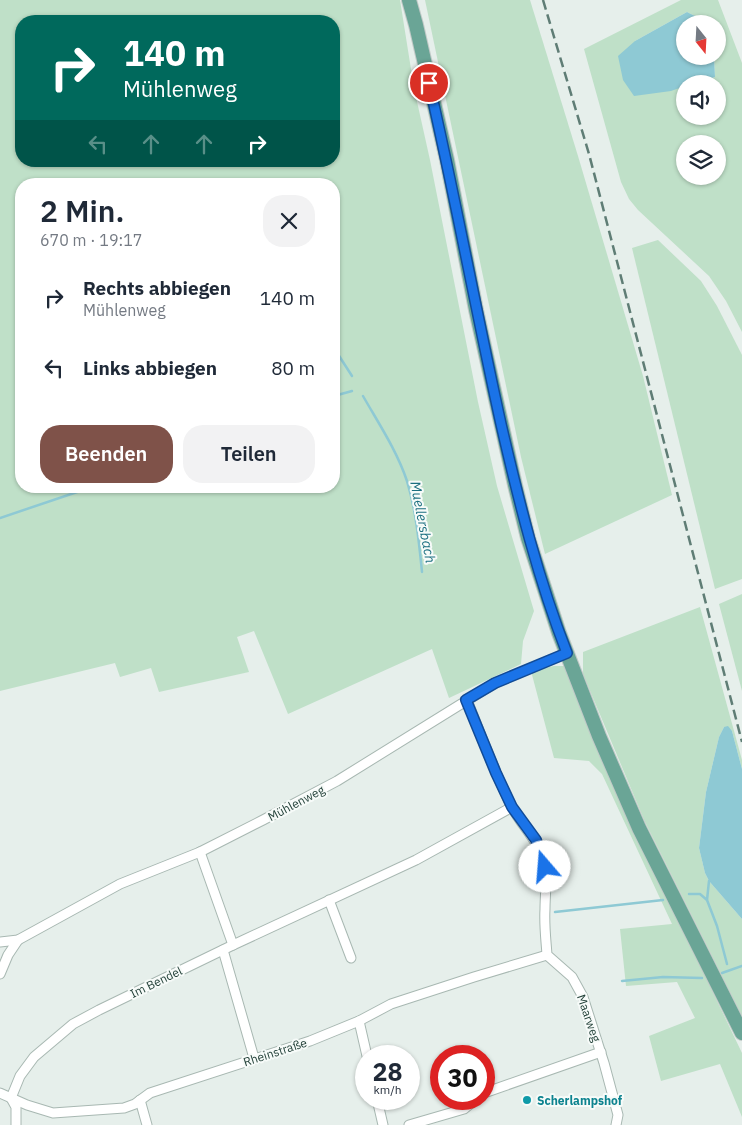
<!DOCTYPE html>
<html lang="de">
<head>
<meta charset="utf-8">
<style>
  body { margin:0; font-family:"IBM Plex Sans",sans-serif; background:#f2f2f3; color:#1f2937; height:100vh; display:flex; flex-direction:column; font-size:19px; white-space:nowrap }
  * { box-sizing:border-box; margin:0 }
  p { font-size:16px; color:#747a83 }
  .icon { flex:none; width:28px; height:28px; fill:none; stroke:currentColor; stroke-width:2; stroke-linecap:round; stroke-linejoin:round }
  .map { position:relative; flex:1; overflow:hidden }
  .sheet { position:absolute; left:15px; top:178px; width:325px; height:315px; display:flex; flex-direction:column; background:#fff; border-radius:20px; box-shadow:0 1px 4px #0004 }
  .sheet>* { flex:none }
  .banner { position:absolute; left:15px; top:15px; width:325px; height:152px; border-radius:20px; box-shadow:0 1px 4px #0004; background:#00695c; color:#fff; overflow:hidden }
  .needle { width:32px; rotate:162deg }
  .buttons { position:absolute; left:676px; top:15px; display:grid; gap:10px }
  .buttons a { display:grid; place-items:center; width:50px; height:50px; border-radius:50%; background:#fff; box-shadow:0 1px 4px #0004; font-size:25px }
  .speed { position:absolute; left:355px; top:1045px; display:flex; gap:10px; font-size:25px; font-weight:700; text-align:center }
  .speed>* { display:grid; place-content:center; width:65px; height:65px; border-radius:50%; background:#fff; box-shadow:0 1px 4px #0004; line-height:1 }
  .speed small { font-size:12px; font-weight:400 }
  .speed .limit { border:8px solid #d22; background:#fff; color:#111 }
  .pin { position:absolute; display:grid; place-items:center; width:42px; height:42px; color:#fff; margin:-21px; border:2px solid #fff; border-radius:50%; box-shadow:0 1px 5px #0007 }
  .me { position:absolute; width:55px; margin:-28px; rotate:342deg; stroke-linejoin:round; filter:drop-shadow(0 0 4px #0008) }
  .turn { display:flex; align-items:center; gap:18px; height:105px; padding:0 25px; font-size:22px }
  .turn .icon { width:65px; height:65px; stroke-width:2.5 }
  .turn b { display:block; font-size:35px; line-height:42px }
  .lanes { display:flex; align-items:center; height:48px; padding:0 25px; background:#0003; justify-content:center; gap:25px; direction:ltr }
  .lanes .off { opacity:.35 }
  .round { display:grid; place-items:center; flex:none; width:52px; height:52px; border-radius:20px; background:#f2f2f3 }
  .head { display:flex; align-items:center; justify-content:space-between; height:85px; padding:0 25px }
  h1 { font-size:30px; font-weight:600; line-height:38px }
  .cta { display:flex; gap:10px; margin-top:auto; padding:10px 25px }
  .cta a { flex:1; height:58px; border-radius:20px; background:#7f5249; color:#fff; font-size:20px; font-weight:600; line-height:58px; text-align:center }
  .cta a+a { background:#f2f2f3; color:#1f2937 }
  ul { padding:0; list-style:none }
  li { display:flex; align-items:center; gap:15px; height:70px; padding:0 25px }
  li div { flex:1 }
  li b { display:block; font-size:19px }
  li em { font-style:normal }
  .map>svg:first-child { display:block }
  .green { fill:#bfe0c8; fill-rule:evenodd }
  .water { fill:#8ec9d4 }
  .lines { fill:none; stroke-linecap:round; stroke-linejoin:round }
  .stream { stroke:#8ec9d4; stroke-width:2.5 }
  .minor-casing { stroke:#a8b8b2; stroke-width:11 }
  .primary-casing { stroke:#c2cac8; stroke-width:16 }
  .minor { stroke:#fff; stroke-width:9 }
  .primary { stroke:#6aa596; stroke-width:14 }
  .rail { stroke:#5f7d75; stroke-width:2.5; stroke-dasharray:10 5; stroke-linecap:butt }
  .route-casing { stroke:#114b97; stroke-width:12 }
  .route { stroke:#1a73e8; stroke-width:9 }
  .culture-dot { fill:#0f9aa8; stroke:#f7fbf9; stroke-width:2 }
  .labels { text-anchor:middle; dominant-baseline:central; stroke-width:4; stroke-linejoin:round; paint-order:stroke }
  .street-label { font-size:12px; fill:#24423a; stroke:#f7fbf9 }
  .culture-label { font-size:12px; font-weight:bold; fill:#0d838f; stroke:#f7fbf9; text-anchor:start }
  .water-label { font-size:14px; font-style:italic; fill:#1c6f80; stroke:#f7fbf9 }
</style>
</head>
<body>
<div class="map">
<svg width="742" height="1125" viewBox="0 0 742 1125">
  <rect width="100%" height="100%" fill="#e6efeb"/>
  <g class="green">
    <path d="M0,0h400l14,88 16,72 48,242 19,84 37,125 -11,30 -2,23 -72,34 -17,-49 -144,65 -34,-83 -17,6 12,35 -90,20 -8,-24 -31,9 -5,-14 -115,28zM334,21v140h-313v-140zM21,184h313v302h-313z"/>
    <polygon points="425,0 530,0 578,156 643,376 672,495 545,554 521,457"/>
    <path d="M681,0h37l24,63v269l-16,-31 -17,-25 -71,-66 -9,-11 -8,-17 -37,-133zM687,12l14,7 3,5h14v32h-4l1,21 -22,7h25v32h-33v-30l-50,-45zM685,144h33v32h-33z"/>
    <polygon points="658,240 701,281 717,306 742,355 742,579 715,589 632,248"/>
    <polygon points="742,594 742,691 719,604"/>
    <polygon points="700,607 742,760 742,769 732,731 724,727 719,737 706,792 699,848 705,873 709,881 742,919 742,1016 645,822 583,674 583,652"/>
    <polygon points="554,666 564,666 623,805 742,1053 742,1117 720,1064 661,1081 649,1036 695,1018 677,982 626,986 620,929 672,924 602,774 589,761 554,758 531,671"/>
  </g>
  <g class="water">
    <polygon points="687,12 701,19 704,24 685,24 685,56 714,56 715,77 693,84 685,84 685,86 671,91 634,96 623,80 618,56 635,41"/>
    <polygon points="728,726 732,731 742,769 742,919 709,881 705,873 699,848 706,792 719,737 724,727"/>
  </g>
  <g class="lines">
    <g class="stream">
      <polyline points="334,348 352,376"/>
      <polyline points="334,396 352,391"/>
      <path d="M363,396c16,28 34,55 44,85 9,29 12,61 15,91"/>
      <polyline points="0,518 95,486"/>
      <polyline points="709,881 707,900 717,926 727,964"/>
      <polyline points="689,894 700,894 707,900"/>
      <polyline points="555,912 663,900"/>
      <polyline points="722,973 742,966"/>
      <polyline points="622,981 663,977 702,978"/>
    </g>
    <defs>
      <g id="minor">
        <path d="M467,700c14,35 27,71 44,105 11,23 29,35 34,63 2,14 0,28 0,41 -1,16 1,31 2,46l25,22 11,20 21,66 14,52 -2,10"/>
        <polyline points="200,852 233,945"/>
        <polyline points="329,900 351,958"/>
        <polyline points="0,942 18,940 120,884 200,852 263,820 337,781 495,683 567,653"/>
        <polyline points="223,950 254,1058"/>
        <polyline points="0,974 8,955 18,940"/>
        <polyline points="359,1021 367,1056"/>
        <polyline points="0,1093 27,1105 53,1113 124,1108 135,1104 150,1093 310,1041 359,1021 391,1004 474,977 547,955"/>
        <polyline points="484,1093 601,1052"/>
        <polyline points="11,1098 20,1076 34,1057 73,1024 99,1010 233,945 416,860 512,807"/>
        <polyline points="11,1098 16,1107 16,1125"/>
        <polyline points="377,1099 383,1125"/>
        <polyline points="140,1100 147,1125"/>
        <polyline points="409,1125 464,1109 476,1099"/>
      </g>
      <polyline id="primary" points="409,0 416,25 447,160 476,310 515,485 528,538 559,633 599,736 639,828 742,1033"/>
    </defs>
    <use href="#minor" class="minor-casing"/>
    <use href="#primary" class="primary-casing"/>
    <use href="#minor" class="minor"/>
    <use href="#primary" class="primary"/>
    <polyline class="rail" points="543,0 589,154 742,742"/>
  </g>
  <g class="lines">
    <defs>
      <path id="route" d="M429,83c26,113 47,228 72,341 18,78 37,155 66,229l-72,30 -29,17 30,73 16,34 24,33 9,27"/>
    </defs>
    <use href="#route" class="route-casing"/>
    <use href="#route" class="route"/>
  </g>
  <circle class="culture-dot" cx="527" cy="1100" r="5"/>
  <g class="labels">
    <g class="street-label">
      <text transform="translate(296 803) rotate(-28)">Mühlenweg</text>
      <text transform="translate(156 982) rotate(-26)">Im Bendel</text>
      <text transform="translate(589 1018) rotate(71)">Maarweg</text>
      <text transform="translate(275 1052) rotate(-18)">Rheinstraße</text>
    </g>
    <g class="culture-label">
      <text x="537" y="1100">Scherlampshof</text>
    </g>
    <g class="water-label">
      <text transform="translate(423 522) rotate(79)">Muellersbach</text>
    </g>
  </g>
</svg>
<div class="buttons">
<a><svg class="needle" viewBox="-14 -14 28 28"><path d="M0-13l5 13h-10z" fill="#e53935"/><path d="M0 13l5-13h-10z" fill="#747a83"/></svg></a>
<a><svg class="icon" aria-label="sound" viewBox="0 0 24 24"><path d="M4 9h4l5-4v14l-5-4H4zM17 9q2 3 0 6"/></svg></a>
<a><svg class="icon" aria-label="layers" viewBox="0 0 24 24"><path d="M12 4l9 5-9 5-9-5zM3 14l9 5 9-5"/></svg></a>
</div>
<div class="speed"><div>28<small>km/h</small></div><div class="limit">30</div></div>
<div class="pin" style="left:429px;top:83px;background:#d93025"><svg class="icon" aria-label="arrive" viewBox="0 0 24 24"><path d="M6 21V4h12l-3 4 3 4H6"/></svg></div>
<svg class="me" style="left:545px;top:867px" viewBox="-20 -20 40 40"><circle r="19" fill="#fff"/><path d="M0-13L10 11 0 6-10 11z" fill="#1a73e8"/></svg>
<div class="banner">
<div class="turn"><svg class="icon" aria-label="right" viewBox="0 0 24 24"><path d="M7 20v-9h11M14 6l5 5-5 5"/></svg><div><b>140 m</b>Mühlenweg</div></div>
<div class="lanes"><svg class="icon off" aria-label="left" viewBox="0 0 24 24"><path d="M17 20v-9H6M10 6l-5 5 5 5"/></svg><svg class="icon off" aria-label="ahead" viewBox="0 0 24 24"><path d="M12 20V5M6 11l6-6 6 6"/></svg><svg class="icon off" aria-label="ahead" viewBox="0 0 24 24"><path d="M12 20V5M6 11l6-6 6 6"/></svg><svg class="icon" aria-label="right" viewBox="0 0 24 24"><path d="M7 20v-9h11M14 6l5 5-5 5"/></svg></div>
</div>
<section class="sheet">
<div class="head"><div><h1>2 Min.</h1><p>670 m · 19:17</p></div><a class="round"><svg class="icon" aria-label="close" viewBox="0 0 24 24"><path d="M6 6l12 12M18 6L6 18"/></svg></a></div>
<ul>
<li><svg class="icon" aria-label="right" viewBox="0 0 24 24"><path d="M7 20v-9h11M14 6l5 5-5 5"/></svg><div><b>Rechts abbiegen</b><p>Mühlenweg</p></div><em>140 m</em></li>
<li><svg class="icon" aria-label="left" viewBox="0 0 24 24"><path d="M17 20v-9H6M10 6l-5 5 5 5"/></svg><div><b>Links abbiegen</b></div><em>80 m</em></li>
</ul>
<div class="cta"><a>Beenden</a><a>Teilen</a></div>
</section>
</div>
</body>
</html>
